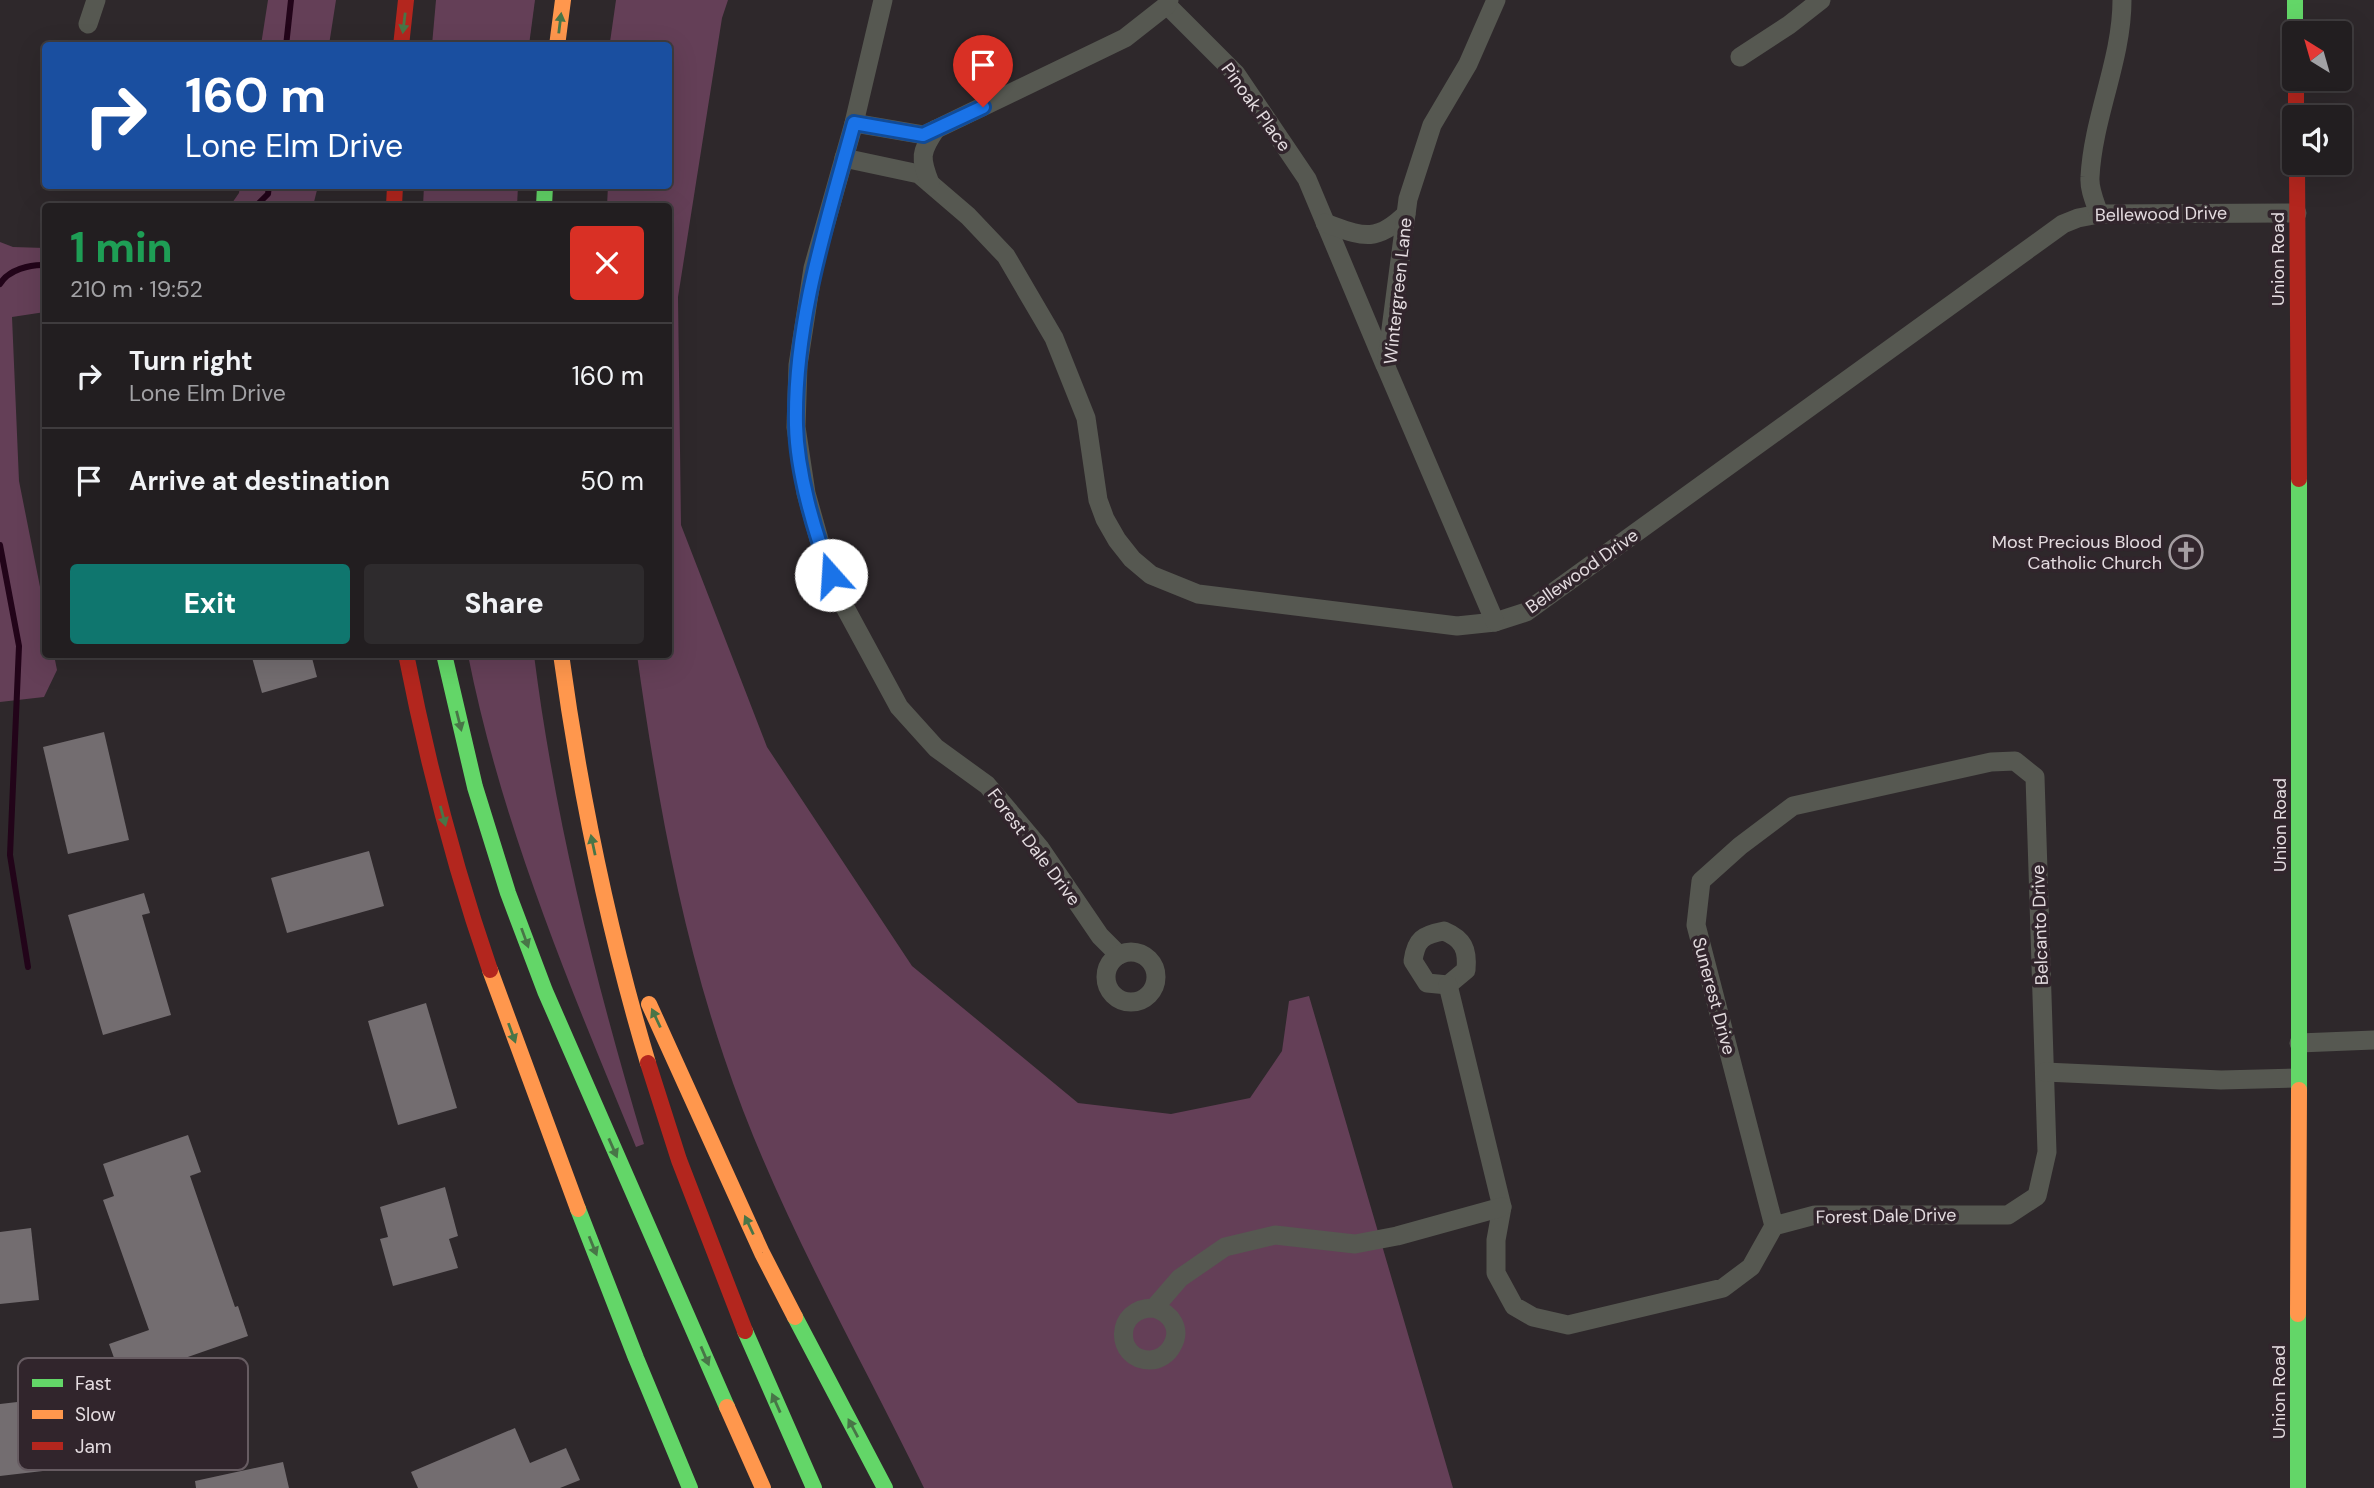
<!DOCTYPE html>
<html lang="en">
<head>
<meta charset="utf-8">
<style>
  body { margin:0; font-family:"DM Sans",sans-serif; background:#2e2b2d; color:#f1f3f6; height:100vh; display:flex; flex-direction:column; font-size:26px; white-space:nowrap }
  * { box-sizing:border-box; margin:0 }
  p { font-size:23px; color:#a2a2a5 }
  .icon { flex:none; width:38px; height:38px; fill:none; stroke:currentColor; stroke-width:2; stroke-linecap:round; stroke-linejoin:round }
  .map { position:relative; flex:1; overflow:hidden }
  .side { position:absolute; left:42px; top:203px; width:630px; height:455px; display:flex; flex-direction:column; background:#221e20; border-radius:7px; box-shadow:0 7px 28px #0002,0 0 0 2px #3f3c3e }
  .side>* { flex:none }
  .top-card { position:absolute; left:42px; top:42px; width:630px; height:147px; border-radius:7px; box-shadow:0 7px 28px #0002,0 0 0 2px #3f3c3e; background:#1a4fa0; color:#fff; overflow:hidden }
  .needle { width:46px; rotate:323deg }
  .controls { position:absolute; left:2282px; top:21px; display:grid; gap:14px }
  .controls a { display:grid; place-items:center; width:70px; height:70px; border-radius:7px; background:#221e20; box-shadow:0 7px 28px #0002,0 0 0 2px #3f3c3e; font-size:35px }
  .pin { position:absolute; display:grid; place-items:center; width:60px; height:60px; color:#fff; margin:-72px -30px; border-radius:50% 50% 50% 0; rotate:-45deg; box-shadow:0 0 7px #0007 }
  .pin .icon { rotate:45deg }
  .me { position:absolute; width:77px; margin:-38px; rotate:341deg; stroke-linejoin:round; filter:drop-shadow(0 0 5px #0008) }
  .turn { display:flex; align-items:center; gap:24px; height:147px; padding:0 28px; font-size:32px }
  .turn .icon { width:91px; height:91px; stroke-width:2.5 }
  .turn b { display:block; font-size:49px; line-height:60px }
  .round { display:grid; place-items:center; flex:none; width:74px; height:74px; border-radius:7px; background:#2e2b2d }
  .headline { display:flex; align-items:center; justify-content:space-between; height:119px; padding:0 28px }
  h1 { font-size:42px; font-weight:800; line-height:52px; color:#1e9e55 }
  .primary-button { display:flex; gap:14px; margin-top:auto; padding:14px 28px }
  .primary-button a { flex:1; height:80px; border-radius:7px; background:#0f766e; color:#fff; font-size:28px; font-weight:800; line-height:80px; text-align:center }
  .primary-button a+a { background:#2e2b2d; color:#f1f3f6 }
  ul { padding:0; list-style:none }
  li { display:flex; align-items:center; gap:21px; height:105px; padding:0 28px; border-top:2px solid #3f3c3e }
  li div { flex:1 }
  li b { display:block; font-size:26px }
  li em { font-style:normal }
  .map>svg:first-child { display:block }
  .green { fill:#643f57 }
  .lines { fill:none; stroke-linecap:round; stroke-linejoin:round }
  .stream { stroke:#220419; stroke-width:6 }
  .building { fill:#736d70 }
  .street { stroke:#565851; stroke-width:19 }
  .fast { stroke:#63d668; stroke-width:16 }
  .slow { stroke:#ff974d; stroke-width:16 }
  .jam { stroke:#b3261e; stroke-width:16 }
  .oneway { fill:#487547 }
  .route-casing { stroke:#114b97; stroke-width:18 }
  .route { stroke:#1a73e8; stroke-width:12 }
  .labels { text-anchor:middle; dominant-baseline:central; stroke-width:7; stroke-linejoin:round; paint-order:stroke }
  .street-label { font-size:18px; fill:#e4dce0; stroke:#31252c }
  .poi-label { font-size:18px; fill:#e4dce0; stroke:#31252c; text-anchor:end }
  .key { fill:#31252c; stroke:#675c62; stroke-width:2 }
  .key-label { font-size:19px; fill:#e4dce0 }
</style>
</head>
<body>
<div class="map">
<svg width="2374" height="1488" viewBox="0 0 2374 1488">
  <rect width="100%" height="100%" fill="#2e282b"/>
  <g class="green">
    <polygon points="268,0 336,0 329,45 261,45"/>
    <polygon points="436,0 535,0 529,45 432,45"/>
    <path d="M616,0h112l-6,18 -44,279 3,228 86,222 145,219 166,137 93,11 79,-16 32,-47 7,-50 20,-5 144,492h-529c-69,-143 -150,-280 -200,-431 -44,-130 -68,-267 -87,-402l31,-1v-448h-61l1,-20h60v-140l-51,-1 -7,-3z"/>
    <polygon points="240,186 318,186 313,206 230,206 239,193"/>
    <polygon points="424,186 518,186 517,206 423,206"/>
    <polygon points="0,242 13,247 45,248 45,312 12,317 19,481 45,612 46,654 54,655 57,670 44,697 0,702"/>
    <path d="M468,655h66c21,166 62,328 110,489l-8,3c-66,-160 -134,-321 -168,-492z"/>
  </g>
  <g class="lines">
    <g class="stream">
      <polyline points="286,46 291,0"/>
      <polyline points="256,206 268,194 269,186"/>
      <path d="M0,284c8,-14 30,-20 46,-19"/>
      <polyline points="0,545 19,646 10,855 28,967"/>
    </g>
  </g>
  <g class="building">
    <polygon points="251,654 311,654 317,677 262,693"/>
    <polygon points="104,732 129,840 68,854 43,747"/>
    <polygon points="369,851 384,906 287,933 271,878"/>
    <polygon points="144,893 150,913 142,915 171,1015 103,1035 68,915"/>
    <polygon points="426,1003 457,1108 398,1125 368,1021"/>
    <polygon points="188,1135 201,1172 190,1176 235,1307 238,1306 248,1336 122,1380 109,1344 149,1330 103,1200 114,1196 103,1164"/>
    <polygon points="445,1187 458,1236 449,1239 458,1268 393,1286 380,1239 388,1237 380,1207"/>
    <polygon points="31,1228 39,1300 0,1304 0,1232"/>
    <polygon points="52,1398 60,1469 0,1476 0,1404"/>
    <polygon points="515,1428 530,1463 566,1448 580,1480 560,1488 418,1488 411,1472"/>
    <polygon points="283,1462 289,1488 196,1488 195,1481"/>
  </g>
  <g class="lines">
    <g class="street">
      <polyline points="883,0 854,123 813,268 798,365 796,427 806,493 822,550 841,600 899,707 936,748 987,785 1040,848 1100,936 1119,955"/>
      <polyline points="1167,5 1236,74 1307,179 1385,365"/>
      <polyline points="88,24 96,0"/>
      <polyline points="1740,57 1789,25 1821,0"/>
      <polyline points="854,123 924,135 1125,38 1167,5 1169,0"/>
      <polyline points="844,158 919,174 968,216 1006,256 1054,338 1086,418 1098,500 1105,519 1117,540 1132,559 1151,575 1198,594 1457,626 1495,622 1526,612 2063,224 2078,218 2099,214 2297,213"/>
      <path d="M930,183c-10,-25 -10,-31 6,-54"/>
      <path d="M2099,214c-4,-12 -10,-25 -9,-37 3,-60 32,-117 32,-177"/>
      <path d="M1325,223c37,13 50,21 81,-9"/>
      <polyline points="1495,622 1386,367 1408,199 1432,125 1468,64 1496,0"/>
      <path d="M1444,931c19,8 24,18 22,39l-18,15 -21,-2 -14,-22c3,-22 10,-26 31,-30z"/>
      <circle cx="1131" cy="977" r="25"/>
      <polyline points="1448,985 1502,1207 1496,1240 1496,1273 1514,1306 1533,1317 1568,1325 1723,1288 1751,1267 1774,1226 1815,1215 2008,1215 2037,1196 2047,1152 2035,777 2015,761 1991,762 1793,806 1740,846 1701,881 1696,925 1774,1226"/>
      <polyline points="2299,1043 2374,1040"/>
      <polyline points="2045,1072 2221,1080 2297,1078"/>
      <path d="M1154,1308c17,5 28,21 18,38 -4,8 -13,14 -22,14 -36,0 -36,-53 4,-52l26,-30 45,-31 50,-12 80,9 42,-8 105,-29"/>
    </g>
    <g class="fast">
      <polyline points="2295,0 2295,33"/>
      <polyline points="544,206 545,186"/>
      <polyline points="2299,479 2299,1090"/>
      <polyline points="444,654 475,787 508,893 545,991 727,1407"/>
      <polyline points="578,1209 636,1358 690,1488"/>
      <polyline points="795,1317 885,1488"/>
      <polyline points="745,1331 814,1488"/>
      <polyline points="2298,1488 2298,1314"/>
    </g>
    <g class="slow">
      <polyline points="557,46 563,0"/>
      <path d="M561,654c19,139 47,275 87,409"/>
      <polyline points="490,970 578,1209"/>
      <polyline points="649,1004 762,1253 795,1317"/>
      <polyline points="2298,1314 2299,1090"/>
      <polyline points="727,1407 763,1488"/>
    </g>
    <g class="jam">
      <polyline points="401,46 406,0"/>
      <polyline points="2296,79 2296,117"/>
      <polyline points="2297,163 2299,479"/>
      <polyline points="394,206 395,186"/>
      <path d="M406,654c21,107 48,212 84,316"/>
      <polyline points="648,1063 679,1160 745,1331"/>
    </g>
  </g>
  <defs><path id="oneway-solid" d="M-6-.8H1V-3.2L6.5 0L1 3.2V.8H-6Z" transform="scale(1.75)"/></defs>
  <g class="oneway">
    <use href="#oneway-solid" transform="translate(404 23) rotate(97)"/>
    <use href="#oneway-solid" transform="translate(560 23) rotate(-83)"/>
    <use href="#oneway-solid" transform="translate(459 721) rotate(76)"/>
    <use href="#oneway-solid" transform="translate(443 816) rotate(75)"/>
    <use href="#oneway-solid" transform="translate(593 845) rotate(-102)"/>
    <use href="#oneway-solid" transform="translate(525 938) rotate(70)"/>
    <use href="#oneway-solid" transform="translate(656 1018) rotate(-115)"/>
    <use href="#oneway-solid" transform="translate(512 1033) rotate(70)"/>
    <use href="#oneway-solid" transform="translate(613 1148) rotate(66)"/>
    <use href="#oneway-solid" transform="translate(749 1225) rotate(-115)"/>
    <use href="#oneway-solid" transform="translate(593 1246) rotate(68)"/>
    <use href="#oneway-solid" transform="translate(705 1356) rotate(67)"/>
    <use href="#oneway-solid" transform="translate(776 1403) rotate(-114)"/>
    <use href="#oneway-solid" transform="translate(853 1428) rotate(-118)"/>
  </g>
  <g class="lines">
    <defs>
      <path id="route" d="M831,575c-17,-44 -34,-103 -35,-150 -2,-104 31,-203 58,-302l69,12 60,-28"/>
    </defs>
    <use href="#route" class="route-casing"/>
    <use href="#route" class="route"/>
  </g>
  <defs>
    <symbol id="church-ring" viewBox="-11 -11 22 22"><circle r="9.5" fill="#31252c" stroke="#a49da1" stroke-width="1.5"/><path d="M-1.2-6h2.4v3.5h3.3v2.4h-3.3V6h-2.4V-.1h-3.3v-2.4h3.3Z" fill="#a49da1"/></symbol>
  </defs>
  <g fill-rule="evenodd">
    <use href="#church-ring" x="2167" y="533" width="38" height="38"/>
  </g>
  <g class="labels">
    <g class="street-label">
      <text transform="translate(1256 107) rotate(54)">Pinoak Place</text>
      <text transform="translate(2161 214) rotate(-1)">Bellewood Drive</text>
      <text transform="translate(2278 259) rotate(-90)">Union Road</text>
      <text transform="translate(1398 291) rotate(-84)">Wintergreen Lane</text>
      <text transform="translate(1582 571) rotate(-35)">Bellewood Drive</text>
      <text transform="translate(2280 825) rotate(-90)">Union Road</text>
      <text transform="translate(1034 847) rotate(53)">Forest Dale Drive</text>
      <text transform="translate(2040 925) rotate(-92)">Belcanto Drive</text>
      <text transform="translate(1714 996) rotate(75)">Sunerest Drive</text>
      <text transform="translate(1886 1216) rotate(-1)">Forest Dale Drive</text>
      <text transform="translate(2279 1392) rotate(-90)">Union Road</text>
    </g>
    <g class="poi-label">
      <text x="2162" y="542">Most Precious Blood<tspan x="2162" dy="21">Catholic Church</tspan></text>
    </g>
  </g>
  <rect x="18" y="1358" width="230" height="112" rx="10" class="key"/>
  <rect x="32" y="1379" width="31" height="8" fill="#63d668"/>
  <rect x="32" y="1410" width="31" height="9" fill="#ff974d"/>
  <rect x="32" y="1442" width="31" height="8" fill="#b3261e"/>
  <g class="key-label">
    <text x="75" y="1390">Fast</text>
    <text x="75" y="1421">Slow</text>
    <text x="75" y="1453">Jam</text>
  </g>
</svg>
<div class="controls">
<a><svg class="needle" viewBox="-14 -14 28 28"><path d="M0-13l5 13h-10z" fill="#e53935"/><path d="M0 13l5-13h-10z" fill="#a2a2a5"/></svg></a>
<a><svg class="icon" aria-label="sound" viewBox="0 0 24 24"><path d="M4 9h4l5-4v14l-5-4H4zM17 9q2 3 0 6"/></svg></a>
</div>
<div class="pin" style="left:983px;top:107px;background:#d93025"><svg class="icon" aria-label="arrive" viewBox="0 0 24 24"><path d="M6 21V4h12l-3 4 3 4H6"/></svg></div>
<svg class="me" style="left:831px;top:575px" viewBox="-20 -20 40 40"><circle r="19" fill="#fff"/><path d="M0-13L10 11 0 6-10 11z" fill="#1a73e8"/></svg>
<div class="top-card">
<div class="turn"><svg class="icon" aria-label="right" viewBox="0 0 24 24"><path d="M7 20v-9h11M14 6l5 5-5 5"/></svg><div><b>160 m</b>Lone Elm Drive</div></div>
</div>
<section class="side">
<div class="headline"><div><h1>1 min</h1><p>210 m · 19:52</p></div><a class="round" style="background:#d93025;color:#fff"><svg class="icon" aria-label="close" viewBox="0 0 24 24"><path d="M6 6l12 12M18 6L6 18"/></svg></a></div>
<ul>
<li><svg class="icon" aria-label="right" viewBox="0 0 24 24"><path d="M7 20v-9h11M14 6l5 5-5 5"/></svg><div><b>Turn right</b><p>Lone Elm Drive</p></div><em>160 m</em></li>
<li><svg class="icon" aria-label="arrive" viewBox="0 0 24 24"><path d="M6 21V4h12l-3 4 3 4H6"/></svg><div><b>Arrive at destination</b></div><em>50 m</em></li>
</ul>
<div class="primary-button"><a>Exit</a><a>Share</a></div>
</section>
</div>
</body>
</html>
